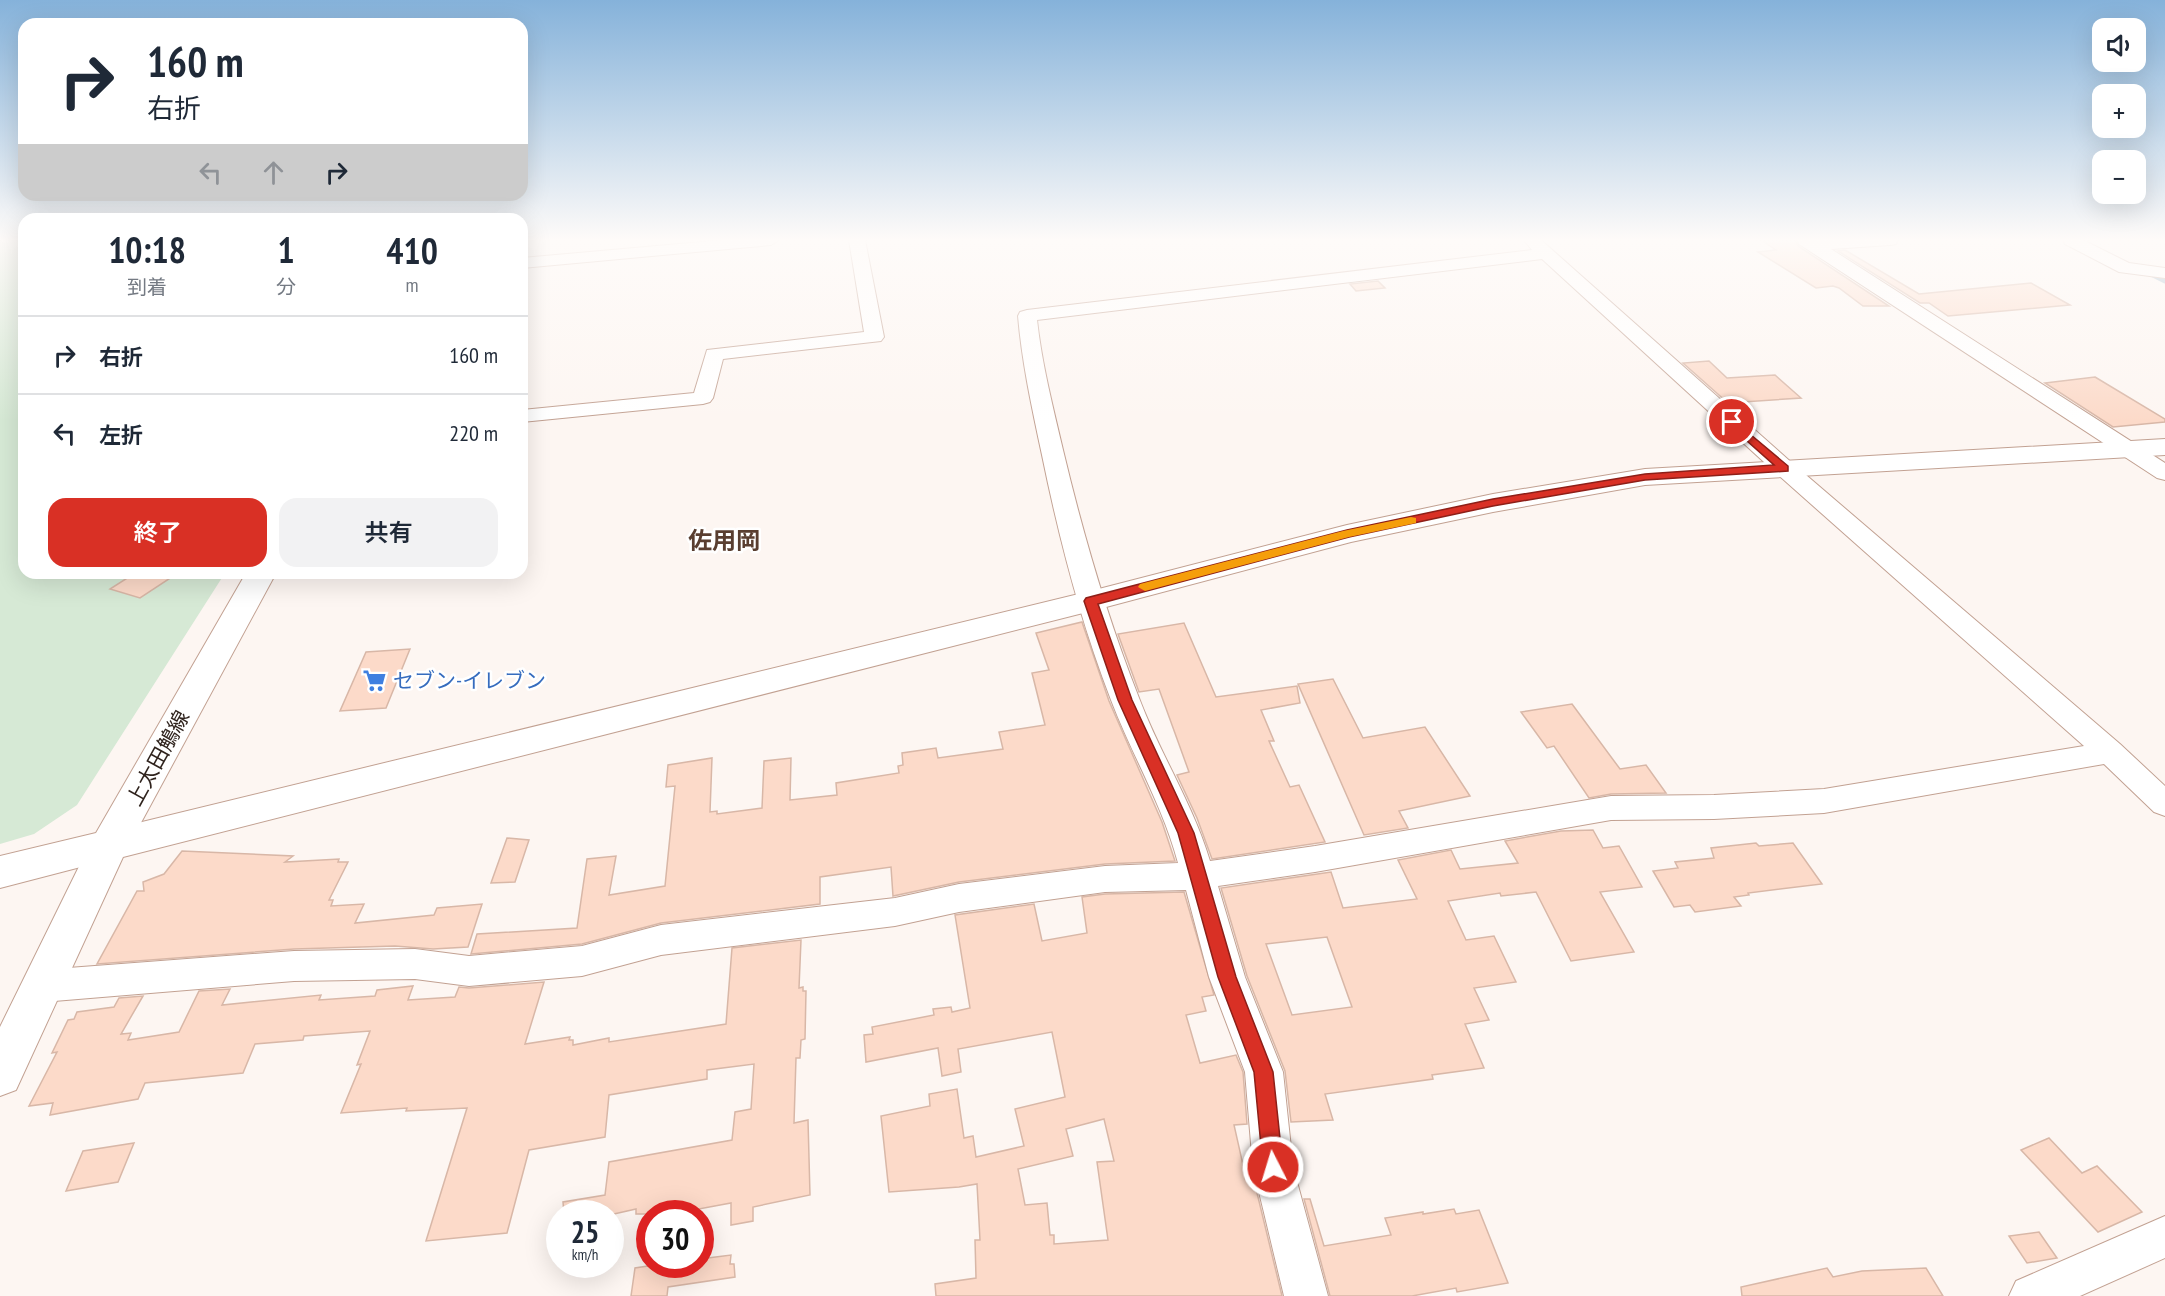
<!DOCTYPE html>
<html lang="ja">
<head>
<meta charset="utf-8">
<style>
  body { margin:0; font-family:"PT Sans Narrow","Noto Sans JP",sans-serif; background:#f2f2f3; color:#1f2937; height:100vh; display:flex; flex-direction:column; font-size:22px; white-space:nowrap }
  * { box-sizing:border-box; margin:0 }
  p { font-size:20px; color:#747a83 }
  .icon { flex:none; width:33px; height:33px; fill:none; stroke:currentColor; stroke-width:2; stroke-linecap:round; stroke-linejoin:round }
  .map { position:relative; flex:1; overflow:hidden }
  .drawer { position:absolute; left:18px; top:213px; width:510px; height:366px; display:flex; flex-direction:column; background:#fff; border-radius:18px; box-shadow:0 6px 24px #0002 }
  .drawer>* { flex:none }
  .banner { position:absolute; left:18px; top:18px; width:510px; height:183px; border-radius:18px; box-shadow:0 6px 24px #0002; background:#fff; color:#1f2937; overflow:hidden }
  .buttons { position:absolute; left:2092px; top:18px; display:grid; gap:12px }
  .buttons a { display:grid; place-items:center; width:54px; height:54px; border-radius:12px; background:#fff; box-shadow:0 6px 24px #0002; font-size:30px }
  .speed { position:absolute; left:546px; top:1200px; display:flex; gap:12px; font-size:30px; font-weight:700; text-align:center }
  .speed>* { display:grid; place-content:center; width:78px; height:78px; border-radius:50%; background:#fff; box-shadow:0 6px 24px #0002; line-height:1 }
  .speed small { font-size:15px; font-weight:400 }
  .speed .limit { border:9px solid #d22; background:#fff; color:#111 }
  .pin { position:absolute; display:grid; place-items:center; width:51px; height:51px; color:#fff; margin:-26px; border:3px solid #fff; border-radius:50%; box-shadow:0 2px 6px #0007 }
  .me { position:absolute; width:66px; margin:-33px; rotate:355deg; stroke-linejoin:round; filter:drop-shadow(0 0 4px #0008) }
  .turn { display:flex; align-items:center; gap:21px; height:126px; padding:0 30px; font-size:27px }
  .turn .icon { width:78px; height:78px; stroke-width:2.5 }
  .turn b { display:block; font-size:42px; line-height:51px }
  .lanes { display:flex; align-items:center; height:57px; padding:0 30px; background:#0003; justify-content:center; gap:30px; direction:ltr }
  .lanes .off { opacity:.35 }
  .eta { display:flex; justify-content:space-evenly; align-items:center; height:102px; text-align:center }
  .eta b { font-size:36px; font-weight:600; line-height:42px }
  .button { display:flex; gap:12px; margin-top:auto; padding:12px 30px }
  .button a { flex:1; height:69px; border-radius:18px; background:#d93025; color:#fff; font-size:24px; font-weight:600; line-height:69px; text-align:center }
  .button a+a { background:#f2f2f3; color:#1f2937 }
  ul { padding:0; list-style:none }
  li { display:flex; align-items:center; gap:18px; height:78px; padding:0 30px; border-top:2px solid #e0e1e3 }
  li div { flex:1 }
  li b { display:block; font-size:22px }
  li em { font-style:normal }
  .map>svg:first-child { display:block }
  .green { fill:#d6e9d5 }
  .lines { fill:none; stroke-linecap:round; stroke-linejoin:round }
  .stream { stroke:#91aec4; stroke-width:5 }
  .building { fill:#fcdac9; stroke:#d8b7a7; stroke-width:1.5; fill-rule:evenodd }
  .minor-casing { stroke:#c2a192; stroke-width:2 }
  .tertiary-casing { stroke:#c2a192; stroke-width:2 }
  .secondary-casing { stroke:#c2a192; stroke-width:2 }
  .minor { fill:#fff; fill-rule:evenodd }
  .tertiary { fill:#fff; fill-rule:evenodd }
  .secondary { fill:#fff; fill-rule:evenodd }
  .route { fill:#d93025; stroke:#8d1f18; stroke-width:1.5 }
  .slow { fill:#f59e0b }
  .labels { text-anchor:middle; dominant-baseline:central; stroke-width:5; stroke-linejoin:round; paint-order:stroke }
  .shop-label { font-size:21px; fill:#366cbe; stroke:#fff; text-anchor:start }
  .street-label { font-size:21px; fill:#2f231d; stroke:#fff }
  .quarter-label { font-size:24px; font-weight:bold; fill:#593e30; stroke:#fff }
</style>
</head>
<body>
<div class="map">
<svg width="2165" height="1296" viewBox="0 0 2165 1296">
  <rect width="100%" height="100%" fill="#fdf6f2"/>
  <polygon class="green" points="0,240 24,240 24,573 225,573 77,805 34,834 0,844"/>
  <g class="lines">
    <polyline class="stream" points="2149,273 2165,281"/>
  </g>
  <g class="building">
    <polygon points="1761,240 1795,240 1798,246 1889,306 1863,306 1839,288 1833,286 1816,288 1758,252 1776,250"/>
    <polygon points="1845,250 1919,294 2031,283 2070,305 1948,316 1929,303 1920,303 1838,251"/>
    <polygon points="1378,281 1385,288 1356,291 1350,284"/>
    <polygon points="1709,361 1727,378 1775,375 1801,398 1728,403 1683,363"/>
    <polygon points="2095,377 2165,419 2165,422 2113,427 2045,383"/>
    <polygon points="135,573 178,573 140,598 110,589"/>
    <polygon points="1082,622 1109,701 1162,822 1175,861 1105,864 959,882 893,896 891,867 820,877 820,904 661,923 582,944 471,954 477,934 577,928 587,859 616,856 609,895 665,886 675,786 666,787 668,765 712,758 710,812 717,811 717,814 762,808 764,761 791,758 790,800 837,795 836,783 899,773 898,766 903,765 902,753 936,748 938,758 1003,749 999,732 1045,725 1032,673 1049,670 1036,633"/>
    <polygon points="1184,623 1216,697 1297,686 1300,703 1261,710 1274,741 1269,741 1290,787 1299,785 1325,842 1212,859 1197,818 1177,775 1189,772 1159,689 1139,692 1118,634"/>
    <polygon points="410,649 386,708 340,711 366,652"/>
    <polygon points="1333,679 1363,738 1425,727 1470,796 1399,811 1408,828 1364,835 1298,684"/>
    <polygon points="1572,704 1620,769 1646,765 1666,793 1611,794 1589,798 1554,746 1547,748 1521,712"/>
    <path d="M1593,830l10,18 16,-2 23,41 -42,5 34,60 -63,9 -35,-69 -35,4 -1,-3 -52,8 18,39 28,-4 22,46 -42,6 15,32 -24,4 19,44 -52,7 1,4 -108,15 8,26 -42,2 -6,-51 -38,-95 -26,-88 110,-16 12,36 74,-9 -19,-39 53,-10 9,19 58,-6 -13,-22 56,-10zM1327,937l25,70 -60,8 -26,-71z"/>
    <polygon points="507,838 529,840 515,882 491,883"/>
    <polygon points="1756,843 1759,846 1793,843 1822,884 1748,893 1749,895 1734,897 1741,906 1695,912 1690,905 1674,907 1653,871 1678,868 1675,862 1714,858 1711,848"/>
    <polygon points="182,851 293,856 285,862 339,859 338,862 348,862 329,900 333,900 331,906 364,904 355,923 434,915 437,908 482,904 468,947 433,949 395,946 294,949 97,964 137,891 144,891 143,882 164,874"/>
    <path d="M1184,892l30,103 -12,2 4,14 -20,4 14,48 36,-8 7,17 4,52 -13,1 9,40 7,-1 32,132h-346l-1,-12 41,-6 -1,-38h5l-3,-56 -18,3 -70,5 -8,-76 49,-10 -1,-12 28,-5 7,49 9,-2 3,21 48,-11 -9,-37 50,-12 -13,-65 -94,17 3,23 -19,4 -4,-28 -72,14 -2,-27 9,-1 -1,-7 62,-12 -1,-6 18,-2 1,5 18,-4 -15,-93 79,-11 8,37 45,-8 -5,-36 23,-3zM1104,1119l10,42 -17,1 11,78 -54,4v-9h-4l-3,-32 -22,2 -7,-36 55,-13 -7,-27z"/>
    <polygon points="801,940 799,988 803,987 803,991 806,991 805,1039 801,1040 800,1058 796,1058 794,1123 808,1120 810,1195 753,1207 753,1221 731,1225 731,1203 693,1210 693,1214 636,1214 636,1209 614,1214 564,1214 563,1202 605,1195 609,1162 732,1140 735,1112 751,1109 754,1064 707,1070 707,1079 609,1095 605,1137 529,1150 507,1233 426,1241 467,1108 406,1111 407,1108 341,1113 361,1064 357,1065 370,1031 304,1036 303,1040 255,1044 243,1073 145,1083 138,1099 50,1115 53,1103 29,1106 57,1052 52,1053 68,1020 74,1019 77,1012 114,1007 119,998 143,996 121,1034 131,1033 128,1040 179,1032 199,991 230,989 222,1005 321,995 319,1000 375,996 377,990 413,986 408,1000 455,997 459,987 469,988 544,982 525,1044 570,1037 569,1040 573,1040 573,1045 609,1038 609,1042 726,1024 732,948"/>
    <polygon points="2049,1138 2082,1173 2097,1166 2142,1212 2098,1232 2021,1150"/>
    <polygon points="134,1143 118,1182 66,1191 83,1151"/>
    <polygon points="1304,1199 1310,1199 1324,1246 1391,1235 1385,1218 1423,1212 1423,1214 1454,1209 1456,1214 1479,1210 1508,1283 1457,1292 1456,1288 1412,1296 1330,1296"/>
    <polygon points="2039,1232 2057,1258 2027,1263 2009,1236"/>
    <polygon points="731,1255 730,1264 734,1264 735,1277 668,1287 667,1296 631,1296 635,1268 661,1264 700,1264 700,1259"/>
    <polygon points="1827,1268 1833,1277 1862,1271 1926,1268 1943,1296 1742,1296 1741,1287"/>
  </g>
  <g class="lines">
    <defs>
      <g id="minor">
        <polygon points="724,240 779,240 771,245 522,268 522,258"/>
        <polygon points="849,240 865,240 884,337 881,341 723,359 713,398 710,402 703,404 522,422 522,410 694,393 707,350 864,332"/>
        <path d="M1524,240h17l251,223 328,281 45,42v30l-11,-4 -50,-48 -280,49 -110,6 -103,1 -296,52 -97,14 27,91 38,95 10,95 35,129h-44l-31,-129 -8,-95 -36,-95 -23,-87 -81,2 -146,20 -64,14 -234,29 -79,21 -113,10 -54,-7 -121,2 -252,21 -13,-5 -5,-11 5,-11 13,-5 252,-19 121,-2 54,7 113,-10 79,-21 234,-27 64,-14 146,-18 73,-3c-15,-57 -46,-108 -67,-163 -31,-80 -52,-162 -69,-245 -10,-47 -20,-92 -24,-139l2,-4 7,-2 505,-60zM1542,259l234,214 308,273 -260,43 -110,6 -103,1 -296,50 -105,15c-17,-57 -50,-107 -71,-163 -32,-81 -56,-164 -76,-248 -10,-43 -21,-85 -26,-130z"/>
        <polygon points="1797,240 1898,240 1896,244 1890,245 1831,249 2165,463 2165,480 2157,478 1799,244"/>
        <polygon points="2063,240 2083,240 2129,263 2165,268 2165,278 2119,272 2065,244"/>
        <polygon points="2165,1216 2165,1258 2080,1296 2009,1296 2016,1281"/>
      </g>
      <polygon id="tertiary" points="2165,439 2165,455 1645,485 1493,512 1351,542 1091,611 123,857 16,1090 0,1096 0,1027 95,834 109,830 1091,591 1347,525 1493,494 1645,469"/>
      <polygon id="secondary" points="246,573 276,573 123,856 0,888 0,856 96,833"/>
    </defs>
    <use href="#minor" class="minor-casing"/>
    <use href="#tertiary" class="tertiary-casing"/>
    <use href="#secondary" class="secondary-casing"/>
    <use href="#minor" class="minor"/>
    <use href="#tertiary" class="tertiary"/>
    <use href="#secondary" class="secondary"/>
  </g>
  <linearGradient id="sky" x2="0" y2="1"><stop stop-color="#85b2da"/><stop offset="0.57" stop-color="#fefbf9"/><stop offset="1" stop-color="#fefbf9" stop-opacity="0"/></linearGradient>
  <rect width="2165" height="421" fill="url(#sky)"/>
  <polygon class="route" points="1732,419 1788,466 1788,471 1645,480 1493,506 1349,537 1098,604 1132,700 1194,833 1236,977 1273,1072 1283,1167 1280,1174 1273,1177 1265,1174 1263,1167 1254,1072 1218,977 1178,833 1118,700 1084,601 1086,598 1347,530 1493,499 1645,474 1774,465 1729,425 1727,422"/>
  <polygon class="slow" points="1411,517 1416,518 1416,523 1349,537 1145,591 1138,587 1140,584 1343,531"/>
  <defs>
    <symbol id="supermarket-bare" viewBox="-9 -9 18 18"><path d="M-6-5.5h2.5l.6 2H6L4.5 2H-2.5L-4.4-4H-6ZM-1.5 3.2a1.3 1.3 0 1 0 .1 0ZM3 3.2a1.3 1.3 0 1 0 .1 0Z" fill="#3f7fe0" stroke="#fff" stroke-width="2.5" paint-order="stroke"/></symbol>
  </defs>
  <g fill-rule="evenodd">
    <use href="#supermarket-bare" x="358" y="664" width="33" height="33"/>
  </g>
  <g class="labels">
    <g class="shop-label">
      <text x="393" y="680">セブン-イレブン</text>
    </g>
    <g class="street-label">
      <text transform="translate(158 758) rotate(-61)">上太田鵤線</text>
    </g>
    <g class="quarter-label">
      <text x="724" y="540">佐用岡</text>
    </g>
  </g>
</svg>
<div class="buttons">
<a><svg class="icon" aria-label="sound" viewBox="0 0 24 24"><path d="M4 9h4l5-4v14l-5-4H4zM17 9q2 3 0 6"/></svg></a>
<a>+</a>
<a>−</a>
</div>
<div class="speed"><div>25<small>km/h</small></div><div class="limit">30</div></div>
<div class="pin" style="left:1732px;top:422px;background:#d93025"><svg class="icon" aria-label="arrive" viewBox="0 0 24 24"><path d="M6 21V4h12l-3 4 3 4H6"/></svg></div>
<svg class="me" style="left:1273px;top:1167px" viewBox="-20 -20 40 40"><circle r="17" fill="#d93025" stroke="#fff" stroke-width="3"/><path d="M0-11L8 9 0 5-8 9z" fill="#fff"/></svg>
<div class="banner">
<div class="turn"><svg class="icon" aria-label="right" viewBox="0 0 24 24"><path d="M7 20v-9h11M14 6l5 5-5 5"/></svg><div><b>160 m</b>右折</div></div>
<div class="lanes"><svg class="icon off" aria-label="left" viewBox="0 0 24 24"><path d="M17 20v-9H6M10 6l-5 5 5 5"/></svg><svg class="icon off" aria-label="ahead" viewBox="0 0 24 24"><path d="M12 20V5M6 11l6-6 6 6"/></svg><svg class="icon" aria-label="right" viewBox="0 0 24 24"><path d="M7 20v-9h11M14 6l5 5-5 5"/></svg></div>
</div>
<section class="drawer">
<div class="eta">
<div><b>10:18</b><p>到着</p></div>
<div><b>1</b><p>分</p></div>
<div><b>410</b><p>m</p></div>
</div>
<ul>
<li><svg class="icon" aria-label="right" viewBox="0 0 24 24"><path d="M7 20v-9h11M14 6l5 5-5 5"/></svg><div><b>右折</b></div><em>160 m</em></li>
<li><svg class="icon" aria-label="left" viewBox="0 0 24 24"><path d="M17 20v-9H6M10 6l-5 5 5 5"/></svg><div><b>左折</b></div><em>220 m</em></li>
</ul>
<div class="button"><a>終了</a><a>共有</a></div>
</section>
</div>
</body>
</html>
